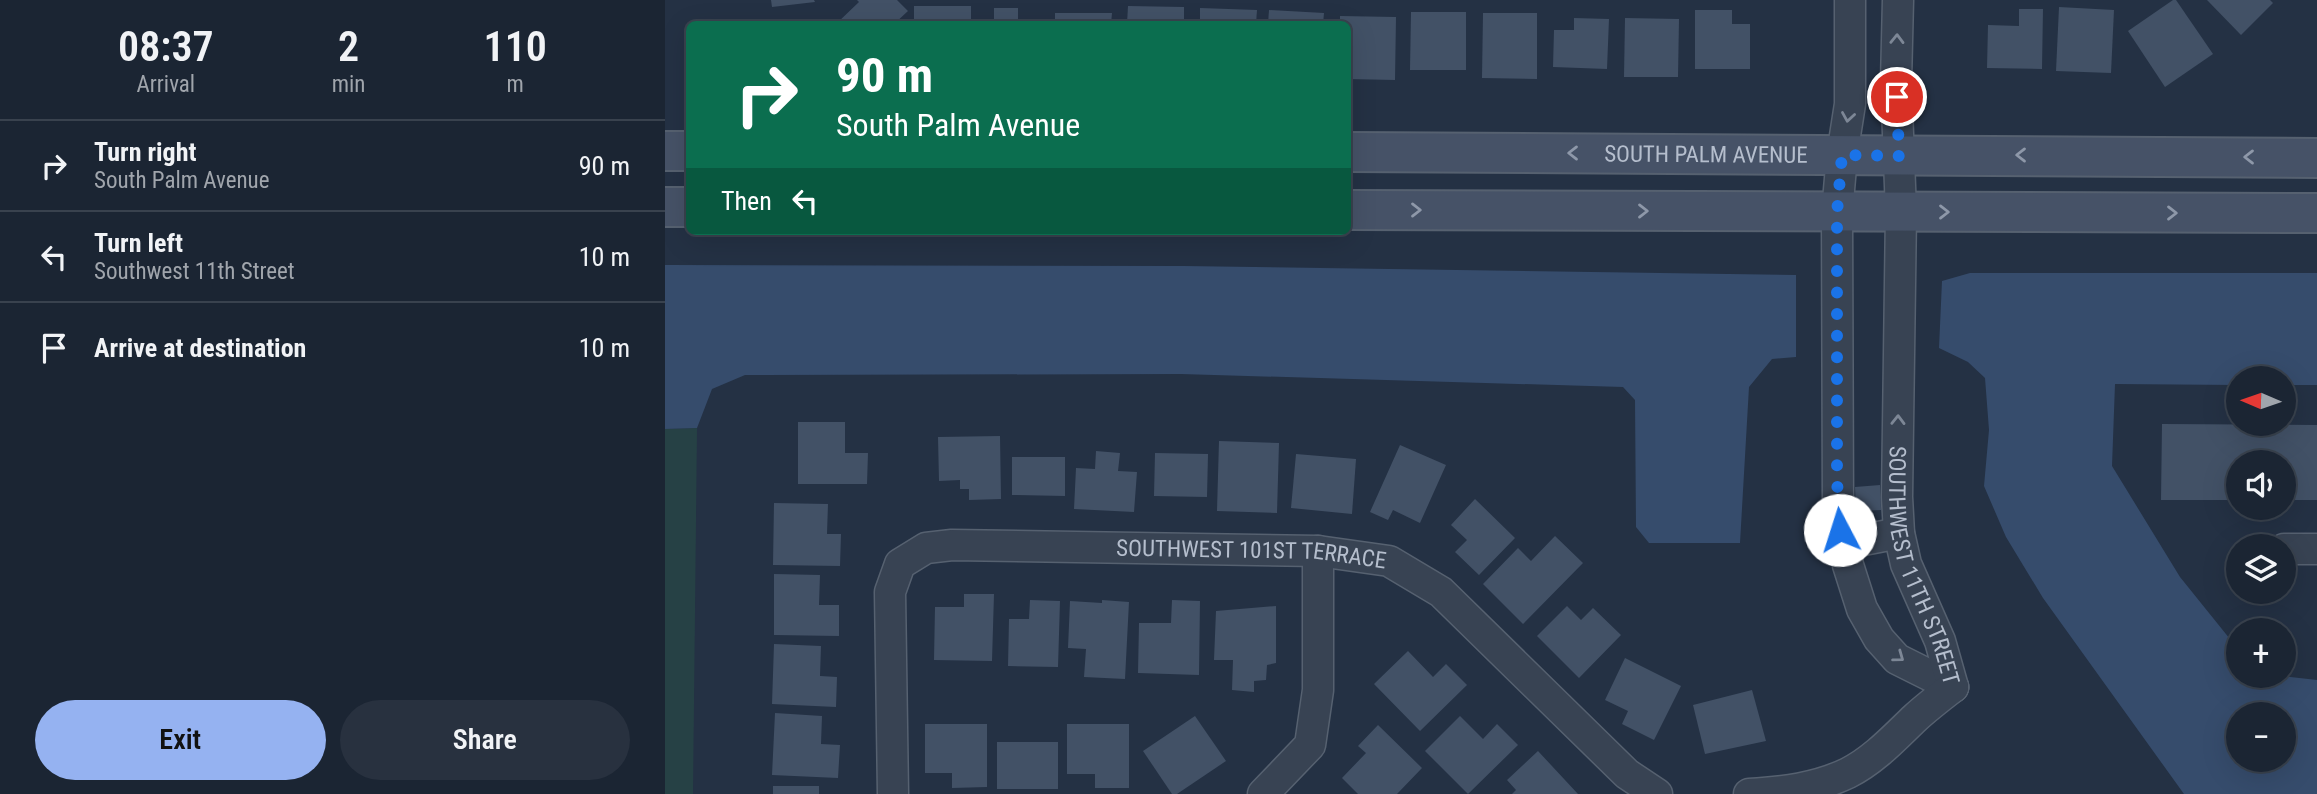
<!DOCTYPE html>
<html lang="en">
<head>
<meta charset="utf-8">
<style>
  body { margin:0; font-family:"Roboto Condensed",sans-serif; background:#28313f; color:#f1f3f6; height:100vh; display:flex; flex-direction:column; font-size:26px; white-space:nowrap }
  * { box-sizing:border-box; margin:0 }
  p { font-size:23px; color:#a0a5ac }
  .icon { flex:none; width:38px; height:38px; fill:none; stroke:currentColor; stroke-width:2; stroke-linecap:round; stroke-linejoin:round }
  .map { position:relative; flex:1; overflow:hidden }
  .sheet { display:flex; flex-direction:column; background:#1b2533; width:665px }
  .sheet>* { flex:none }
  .hud { position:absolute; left:21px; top:21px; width:665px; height:214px; border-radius:10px; box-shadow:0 7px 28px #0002,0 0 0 2px #39424e; background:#0b6e4f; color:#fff; overflow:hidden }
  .needle { width:46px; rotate:272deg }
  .controls { position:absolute; left:1561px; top:366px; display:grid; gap:14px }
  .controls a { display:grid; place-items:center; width:70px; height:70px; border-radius:50%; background:#1b2533; box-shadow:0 7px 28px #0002,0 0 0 2px #39424e; font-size:35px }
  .pin { position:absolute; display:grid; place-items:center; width:60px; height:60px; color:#fff; margin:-30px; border:4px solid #fff; border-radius:50%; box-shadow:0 2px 7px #0007 }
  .me { position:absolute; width:77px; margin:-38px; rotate:355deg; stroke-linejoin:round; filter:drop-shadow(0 0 5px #0008) }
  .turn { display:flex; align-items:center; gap:24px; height:147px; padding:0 35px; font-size:32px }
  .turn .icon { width:91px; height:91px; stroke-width:2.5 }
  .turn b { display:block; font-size:49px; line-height:60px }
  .then { display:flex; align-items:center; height:66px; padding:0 35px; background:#0003; gap:14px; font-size:26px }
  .eta { display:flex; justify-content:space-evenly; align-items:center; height:119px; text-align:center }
  .eta b { font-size:42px; font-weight:600; line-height:49px }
  .button { display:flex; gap:14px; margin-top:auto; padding:14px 35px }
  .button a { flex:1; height:80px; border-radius:42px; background:#95b2f1; color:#111; font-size:28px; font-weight:600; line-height:80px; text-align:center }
  .button a+a { background:#28313f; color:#f1f3f6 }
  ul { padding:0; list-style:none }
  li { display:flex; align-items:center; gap:21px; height:91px; padding:0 35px; border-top:2px solid #39424e }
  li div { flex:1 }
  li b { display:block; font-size:26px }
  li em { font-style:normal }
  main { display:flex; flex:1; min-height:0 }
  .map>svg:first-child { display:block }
  .green { fill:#264145 }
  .water { fill:#364c6c; fill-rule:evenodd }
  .building { fill:#425166 }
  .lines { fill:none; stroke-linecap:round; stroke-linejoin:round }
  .street-casing { stroke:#566170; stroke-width:33 }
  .secondary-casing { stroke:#566170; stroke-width:42 }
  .street { stroke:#384353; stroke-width:30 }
  .secondary { stroke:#465267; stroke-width:38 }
  .oneway { stroke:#7d8796 }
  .oneway2 { stroke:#8e98a9 }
  .route { stroke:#1a73e8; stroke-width:12; stroke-dasharray:0 21.6 }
  .labels { text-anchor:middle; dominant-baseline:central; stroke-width:5; stroke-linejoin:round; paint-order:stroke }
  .street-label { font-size:23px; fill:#b5becd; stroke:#1d2839 }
</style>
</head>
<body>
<main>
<section class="sheet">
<div class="eta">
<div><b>08:37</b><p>Arrival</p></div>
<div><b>2</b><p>min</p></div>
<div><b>110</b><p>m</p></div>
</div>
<ul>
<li><svg class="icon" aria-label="right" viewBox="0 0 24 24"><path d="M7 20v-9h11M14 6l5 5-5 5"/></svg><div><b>Turn right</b><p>South Palm Avenue</p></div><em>90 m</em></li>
<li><svg class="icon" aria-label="left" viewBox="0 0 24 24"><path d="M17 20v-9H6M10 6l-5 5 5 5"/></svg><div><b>Turn left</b><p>Southwest 11th Street</p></div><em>10 m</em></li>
<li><svg class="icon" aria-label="arrive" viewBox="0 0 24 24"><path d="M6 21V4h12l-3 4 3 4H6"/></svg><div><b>Arrive at destination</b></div><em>10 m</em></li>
</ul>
<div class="button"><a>Exit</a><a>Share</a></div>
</section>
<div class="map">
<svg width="1652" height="794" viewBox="0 0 1652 794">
  <rect width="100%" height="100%" fill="#243144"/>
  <polygon class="green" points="32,428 28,794 0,794 0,429"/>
  <g class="water">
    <polygon points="0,265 520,266 1131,275 1131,357 1107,359 1084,387 1075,543 984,543 971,527 970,400 958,387 516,374 80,375 47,389 32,428 0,429"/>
    <path d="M1305,273h347v112h-33v-7h-46v7l-123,-1 -3,82 68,111 58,72v27h43l36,4v114h-133l-141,-196 -37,-61 -22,-51 5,-56 -4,-52 -17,-16 -29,-14 3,-67zM1573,714h46v46h-46z"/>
  </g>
  <g class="building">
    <polygon points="106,0 149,0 150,2 107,7"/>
    <polygon points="192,0 232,0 243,11 229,24 171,24 194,2"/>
    <polygon points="1508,0 1511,0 1548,54 1500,87 1463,31"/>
    <polygon points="1542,0 1605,0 1608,3 1576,35"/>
    <rect x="249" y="6" width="57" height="18"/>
    <polygon points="463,6 519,7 519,24 462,24"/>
    <polygon points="1394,7 1449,10 1446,73 1391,71"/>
    <rect x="329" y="8" width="24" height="16"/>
    <polygon points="535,8 592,10 591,24 535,24"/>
    <polygon points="1354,9 1378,9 1377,69 1322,68 1323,25 1354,26"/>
    <polygon points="604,10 659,13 658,24 603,24"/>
    <polygon points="1030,10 1067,10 1067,24 1085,24 1085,69 1030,69"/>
    <polygon points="746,12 801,12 801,70 745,70"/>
    <polygon points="390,13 447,13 446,24 390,24"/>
    <polygon points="818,13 872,13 872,79 817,78"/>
    <polygon points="675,16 731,17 730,80 682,79 682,24 675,24"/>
    <polygon points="909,18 944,19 942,69 888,67 889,30 909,30"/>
    <polygon points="960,18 1014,19 1013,77 959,77"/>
    <polygon points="133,422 180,422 180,453 203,453 202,484 133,484"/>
    <polygon points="1497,424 1652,425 1652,500 1619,500 1619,462 1573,462 1573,500 1496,500"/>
    <polygon points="335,436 336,499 304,500 304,489 295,489 295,480 274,481 273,437"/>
    <polygon points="554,441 614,443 612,513 552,511"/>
    <polygon points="735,445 781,465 755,523 728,510 723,520 705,512"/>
    <polygon points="431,451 455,453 453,471 472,472 469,512 409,509 411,468 430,469"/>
    <polygon points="490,453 543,454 542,497 489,496"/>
    <polygon points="631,454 691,459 687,514 626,508"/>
    <polygon points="347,457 400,457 400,496 347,495"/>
    <polygon points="1215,485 1216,510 1191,511 1190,487"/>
    <polygon points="810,499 850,538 814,575 790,552 802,540 786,525"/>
    <polygon points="109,503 163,504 162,534 176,534 175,566 108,565"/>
    <polygon points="890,536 918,563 858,624 818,584 853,548 866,561"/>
    <polygon points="109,574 155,575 154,605 174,605 174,636 109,635"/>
    <polygon points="299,594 329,594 327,661 269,660 270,607 299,607"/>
    <polygon points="365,600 395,601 393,667 343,666 344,619 364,619"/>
    <polygon points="437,600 464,602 460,679 419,677 421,649 403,648 405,601 437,603"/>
    <polygon points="507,600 535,601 534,675 473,673 474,623 506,623"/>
    <polygon points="611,606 611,663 602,665 601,680 589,681 589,692 567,690 568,660 549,660 551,611"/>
    <polygon points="902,606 916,620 928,608 956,635 914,678 872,636"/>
    <polygon points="109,644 156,646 155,676 172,677 171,707 107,704"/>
    <polygon points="743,651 768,677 781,664 802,685 755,731 709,684"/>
    <polygon points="960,658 1016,686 989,740 957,724 963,711 940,700"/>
    <polygon points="1087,690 1101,741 1040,754 1028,705"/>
    <polygon points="110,713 157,716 156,744 175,745 173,778 107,775"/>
    <polygon points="530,716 561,761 512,794 507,794 478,751"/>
    <polygon points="795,716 818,739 832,724 853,745 803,794 760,751"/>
    <polygon points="260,724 322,724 322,787 287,788 287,773 260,773"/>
    <polygon points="402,724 464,724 464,788 430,788 430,774 402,774"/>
    <polygon points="713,725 757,768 732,794 693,794 677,778 701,753 693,746"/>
    <rect x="332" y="742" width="61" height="47"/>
    <polygon points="873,751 913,794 847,794 851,790 842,780"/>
    <rect x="108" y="786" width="46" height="8"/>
  </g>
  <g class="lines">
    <defs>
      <g id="street">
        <polyline points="1185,0 1185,104 1177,155 1172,213 1173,515 1183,565 1197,609 1214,639 1232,659 1288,687"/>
        <path id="s1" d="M1233,0l-2,82 5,130 -4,285 2,36 7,31 34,77 13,46"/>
        <polyline points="1178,544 1234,533"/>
        <polyline points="1619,549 1652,549"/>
        <path id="s2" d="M228,794l-3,-202 10,-28 26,-16 26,-3 366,6 71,10 52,31 186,182 30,20"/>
        <polyline points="598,794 645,745 653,690 653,551"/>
        <path d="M1084,794c34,-2 68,-6 99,-21 26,-13 47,-36 67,-55 12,-11 25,-21 38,-31"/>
      </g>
      <g id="secondary">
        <polyline points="0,151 24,151"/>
        <path id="s3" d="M682,152l970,6"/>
        <polyline points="0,207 24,207"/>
        <polyline points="682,210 1652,213"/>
      </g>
    </defs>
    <use href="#street" class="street-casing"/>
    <use href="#secondary" class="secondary-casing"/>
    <use href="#street" class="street"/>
    <use href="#secondary" class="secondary"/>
  </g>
  <defs><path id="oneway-chevron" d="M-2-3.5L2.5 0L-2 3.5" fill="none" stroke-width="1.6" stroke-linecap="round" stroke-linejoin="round" transform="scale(1.75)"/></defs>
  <g class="oneway">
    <use href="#oneway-chevron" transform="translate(1232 39) rotate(-89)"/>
    <use href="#oneway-chevron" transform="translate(1183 117) rotate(99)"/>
    <use href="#oneway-chevron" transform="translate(1233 420) rotate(-89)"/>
    <use href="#oneway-chevron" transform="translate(1234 657) rotate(36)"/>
  </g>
  <g class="oneway2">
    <use href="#oneway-chevron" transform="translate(908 153) rotate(-180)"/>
    <use href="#oneway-chevron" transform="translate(1356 155) rotate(-180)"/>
    <use href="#oneway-chevron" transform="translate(1584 157) rotate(-180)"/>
    <use href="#oneway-chevron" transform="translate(751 210)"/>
    <use href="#oneway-chevron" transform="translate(978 211)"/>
    <use href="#oneway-chevron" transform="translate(1279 212)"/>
    <use href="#oneway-chevron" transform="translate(1507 213)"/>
  </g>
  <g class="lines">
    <polyline class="route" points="1175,530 1172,480 1172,213 1177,155 1234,156 1232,97"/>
  </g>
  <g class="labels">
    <g class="street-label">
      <text stroke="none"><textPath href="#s3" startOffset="359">SOUTH PALM AVENUE</textPath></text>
      <text stroke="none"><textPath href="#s2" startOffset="588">SOUTHWEST 101ST TERRACE</textPath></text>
      <text stroke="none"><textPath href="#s1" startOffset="570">SOUTHWEST 11TH STREET</textPath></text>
    </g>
  </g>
</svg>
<div class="controls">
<a><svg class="needle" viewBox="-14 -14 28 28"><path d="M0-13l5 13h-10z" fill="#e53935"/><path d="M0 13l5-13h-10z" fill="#a0a5ac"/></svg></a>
<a><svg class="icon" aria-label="sound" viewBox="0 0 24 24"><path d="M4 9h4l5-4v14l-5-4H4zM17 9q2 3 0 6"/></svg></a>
<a><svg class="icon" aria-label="layers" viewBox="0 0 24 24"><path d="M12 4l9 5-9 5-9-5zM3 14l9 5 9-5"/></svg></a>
<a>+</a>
<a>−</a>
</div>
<div class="pin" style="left:1232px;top:97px;background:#d93025"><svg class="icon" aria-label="arrive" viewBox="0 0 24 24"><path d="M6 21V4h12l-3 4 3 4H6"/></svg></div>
<svg class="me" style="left:1175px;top:530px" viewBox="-20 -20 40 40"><circle r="19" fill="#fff"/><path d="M0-13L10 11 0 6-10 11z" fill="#1a73e8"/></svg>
<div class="hud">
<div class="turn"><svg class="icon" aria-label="right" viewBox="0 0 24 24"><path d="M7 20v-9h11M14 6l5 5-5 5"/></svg><div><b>90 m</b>South Palm Avenue</div></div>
<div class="then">Then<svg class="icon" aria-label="left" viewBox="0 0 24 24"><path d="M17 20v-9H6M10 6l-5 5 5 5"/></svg></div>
</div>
</div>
</main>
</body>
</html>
